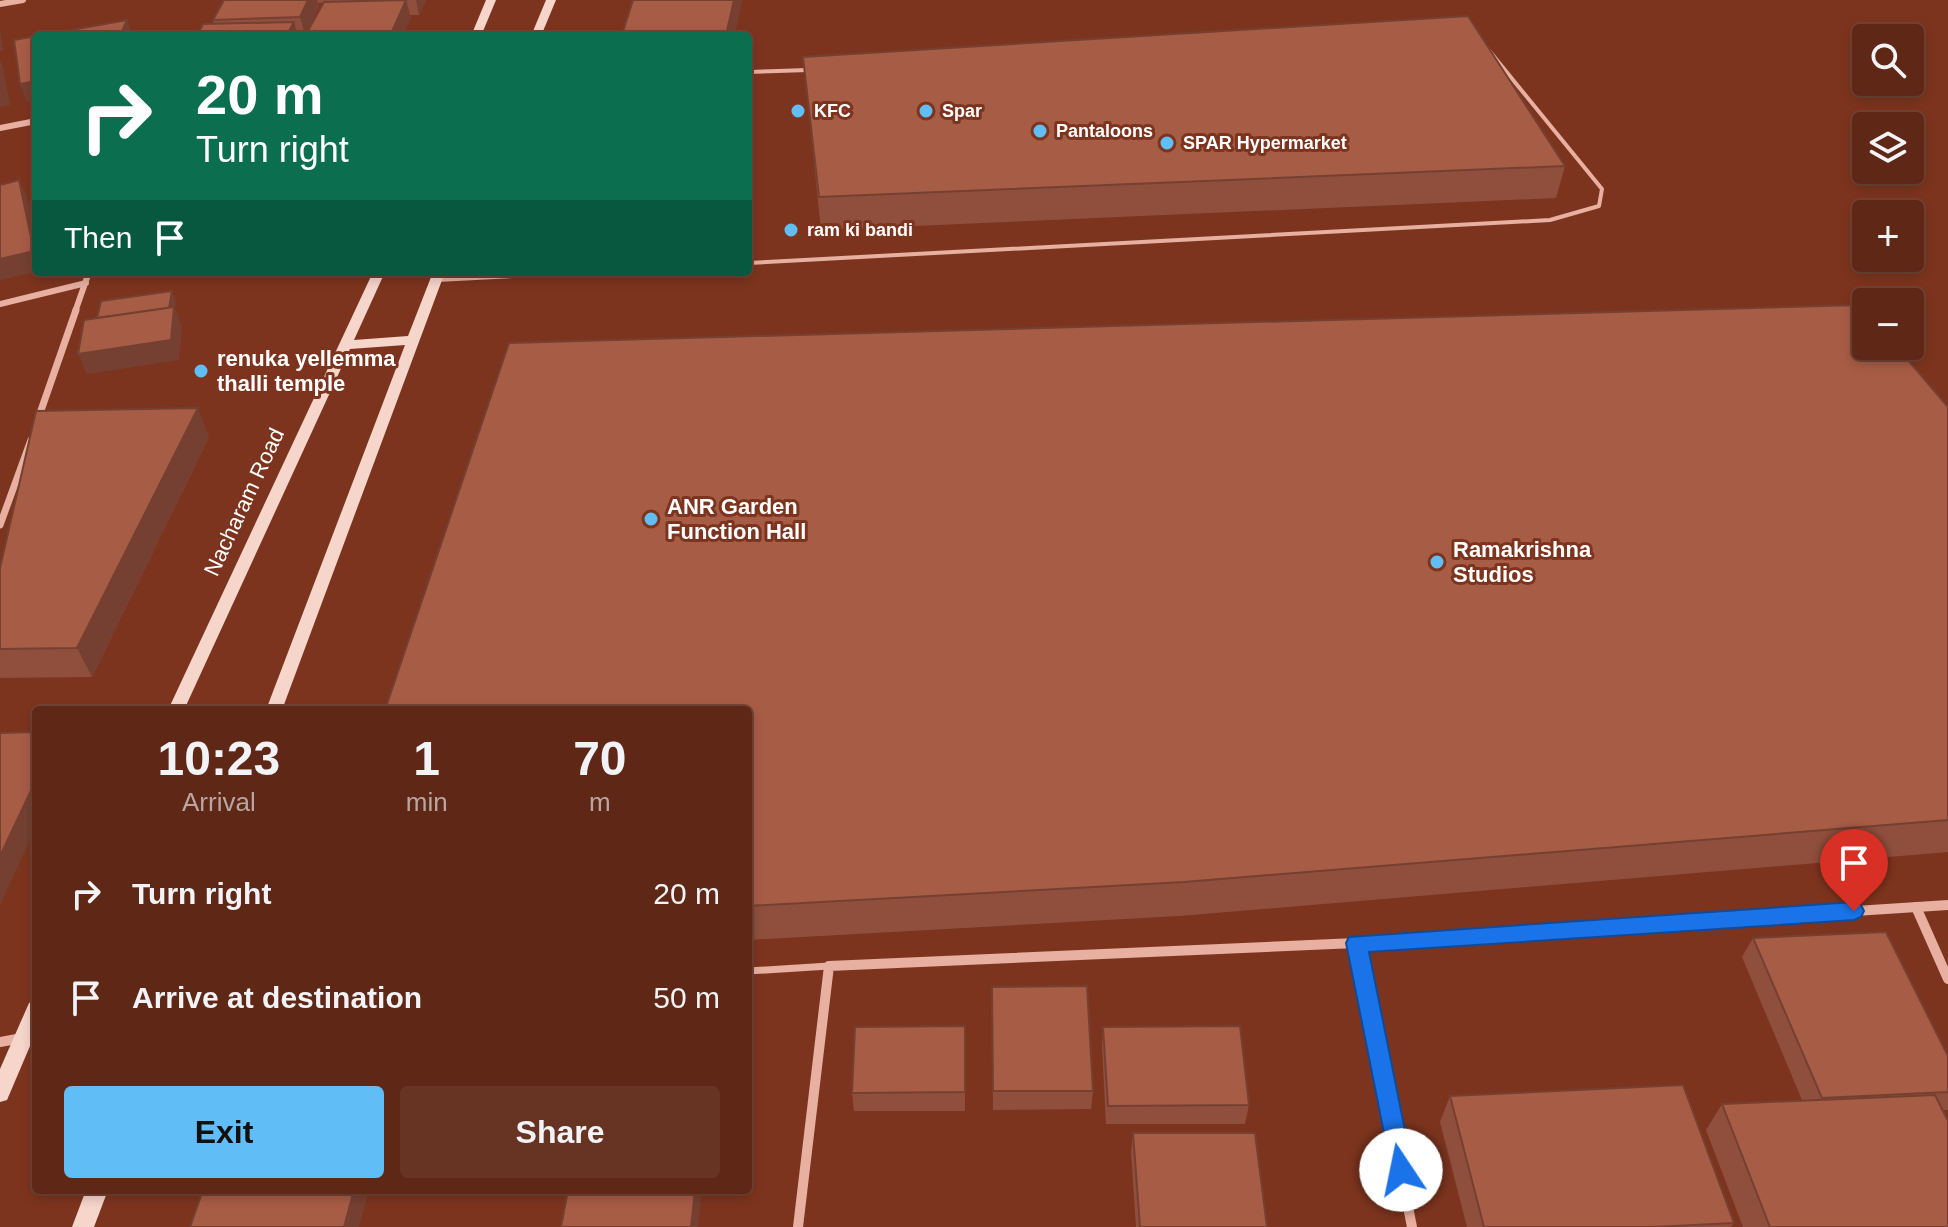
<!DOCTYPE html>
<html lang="en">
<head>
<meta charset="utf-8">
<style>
  body { margin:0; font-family:Helvetica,sans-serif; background:#673323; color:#f1f3f6; height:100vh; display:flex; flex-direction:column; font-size:30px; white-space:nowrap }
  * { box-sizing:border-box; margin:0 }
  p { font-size:26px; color:#b9a5a1 }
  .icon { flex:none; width:44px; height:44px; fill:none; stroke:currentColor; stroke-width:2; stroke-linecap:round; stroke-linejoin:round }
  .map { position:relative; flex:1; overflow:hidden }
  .details { position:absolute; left:32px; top:706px; width:720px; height:488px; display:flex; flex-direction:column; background:#5e2716; border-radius:8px; box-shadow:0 4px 12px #0003,0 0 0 2px #734435 }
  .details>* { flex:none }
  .banner { position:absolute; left:32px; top:32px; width:720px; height:244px; border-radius:8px; box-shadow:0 4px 12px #0003,0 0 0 2px #734435; background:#0b6e4f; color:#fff; overflow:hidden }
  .fabs { position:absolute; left:1852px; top:24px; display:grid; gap:16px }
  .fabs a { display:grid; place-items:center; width:72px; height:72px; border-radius:8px; background:#5e2716; box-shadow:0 4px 12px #0003,0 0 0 2px #734435; font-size:40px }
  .pin { position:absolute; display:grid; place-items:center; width:68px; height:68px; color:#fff; margin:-82px -34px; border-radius:50% 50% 50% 0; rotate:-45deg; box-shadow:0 0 8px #0007 }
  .pin .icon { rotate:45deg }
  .me { position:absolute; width:88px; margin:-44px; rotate:349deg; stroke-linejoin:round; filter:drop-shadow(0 0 6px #0008) }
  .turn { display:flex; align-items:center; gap:28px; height:168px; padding:0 32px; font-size:36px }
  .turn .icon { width:104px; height:104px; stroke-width:2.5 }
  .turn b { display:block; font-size:56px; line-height:68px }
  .then { display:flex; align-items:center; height:76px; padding:0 32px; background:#0003; gap:16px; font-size:30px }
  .eta { display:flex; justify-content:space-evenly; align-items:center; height:136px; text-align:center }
  .eta b { font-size:48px; font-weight:600; line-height:56px }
  .button { display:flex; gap:16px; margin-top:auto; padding:16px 32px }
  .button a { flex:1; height:92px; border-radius:8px; background:#60bdf6; color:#111; font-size:32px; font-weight:600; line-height:92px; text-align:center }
  .button a+a { background:#673323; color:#f1f3f6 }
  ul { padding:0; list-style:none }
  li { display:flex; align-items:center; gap:24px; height:104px; padding:0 32px }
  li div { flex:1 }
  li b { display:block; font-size:30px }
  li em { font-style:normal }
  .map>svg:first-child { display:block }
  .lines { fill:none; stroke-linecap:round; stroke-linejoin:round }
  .lane-far1 { stroke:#e7b0a0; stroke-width:4 }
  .lane { stroke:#e7b0a0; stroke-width:7 }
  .street-far2 { stroke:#e7b0a0; stroke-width:6 }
  .street-far1 { stroke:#e7b0a0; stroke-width:7 }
  .street { stroke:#e7b0a0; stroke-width:10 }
  .secondary { fill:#f6d5cb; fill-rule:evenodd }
  .wall { fill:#904f3c }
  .shaded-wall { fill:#754031 }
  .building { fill:#a75c46; stroke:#754031; stroke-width:2 }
  .route { fill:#1a73e8; stroke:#114b97; stroke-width:2 }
  .poi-dot { fill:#60bdf6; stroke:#7d341e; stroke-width:3 }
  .labels { text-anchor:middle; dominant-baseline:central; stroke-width:6; stroke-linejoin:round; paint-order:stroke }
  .far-poi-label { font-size:18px; font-weight:bold; fill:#fff; stroke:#7d341e; text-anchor:start }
  .poi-label { font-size:22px; font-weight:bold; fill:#fff; stroke:#7d341e; text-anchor:start }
  .street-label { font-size:22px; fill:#fff; stroke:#7d341e }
</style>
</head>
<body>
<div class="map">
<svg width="1948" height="1227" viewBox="0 0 1948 1227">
  <rect width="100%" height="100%" fill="#7d341e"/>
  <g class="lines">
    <g class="lane-far1">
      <polyline points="748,72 808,70"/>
      <polyline points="748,263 1550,220 1599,206 1602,189 1487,48"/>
      <polyline points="437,280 590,272"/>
    </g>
    <polyline class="lane" points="748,971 829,966"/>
    <g class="street-far2">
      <polyline points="0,4 23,0"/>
      <polyline points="0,128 36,121"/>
      <polyline points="0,304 86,283"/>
      <polyline points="75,312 89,272"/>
    </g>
    <g class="street-far1">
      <polyline points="38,419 76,310"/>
      <polyline points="0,525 31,440"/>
    </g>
    <g class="street">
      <polyline points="1916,907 1948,979"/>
      <polyline points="1356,943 1412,1227"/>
      <polyline points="0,1042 22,1038"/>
      <polyline points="798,1227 829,966 1356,943 1948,905"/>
    </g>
    <g class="secondary">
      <polygon points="486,0 496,0 481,36 471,36"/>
      <polygon points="546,0 556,0 541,36 531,36"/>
      <polygon points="373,272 385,272 354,340 408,336 433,272 445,272 282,710 266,710 405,345 350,349 184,710 168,710"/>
      <polygon points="36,1000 36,1032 7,1100 0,1102 0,1069 29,1003"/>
      <polygon points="86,1190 108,1190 94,1227 72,1227"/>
    </g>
  </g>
  <g class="wall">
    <polygon points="224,0 426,0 419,15 410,15 411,18 323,3 318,3 319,6 305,35 197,36 214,24 213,20"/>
    <polygon points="633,0 742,0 734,36 622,36"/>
    <polygon points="803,57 1565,166 1556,198 821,230"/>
    <polygon points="113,272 153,272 115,276"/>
    <polygon points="1948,407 1948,852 1179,916 748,940 748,710"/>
    <polygon points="209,437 92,677 0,678 0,568"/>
    <polygon points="1753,938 1948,1056 1948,1110 1942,1110 1948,1227 1743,1227 1706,1130 1722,1104 1802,1100 1742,957"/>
    <polygon points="992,987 1093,1091 1091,1109 993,1110"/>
    <polygon points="965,1026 965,1111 854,1111 852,1093"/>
    <polygon points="1103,1027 1249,1105 1245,1124 1106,1124 1102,1046"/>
    <polygon points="1450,1096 1734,1223 1731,1227 1467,1227 1440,1122"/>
    <polygon points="1133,1133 1267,1227 1136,1227 1131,1152"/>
  </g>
  <g class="shaded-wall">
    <polygon points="308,0 317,0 319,6 305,35 300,17"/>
    <polygon points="406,0 411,18 402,36 390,36"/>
    <polygon points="416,0 426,0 419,15"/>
    <polygon points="734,0 742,0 734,36 726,36"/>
    <polygon points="127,20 133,36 120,36"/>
    <polygon points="294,22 298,36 286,36"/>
    <polygon points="0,28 3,51 0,51"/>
    <polygon points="0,59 3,67 10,105 0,107"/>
    <polygon points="36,81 36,101 27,103 20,84"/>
    <polygon points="19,180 28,199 36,237 36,272 0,280 0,259"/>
    <polygon points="172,291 176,301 175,308 182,327 179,360 87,374 78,354 101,332"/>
    <polygon points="198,408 209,437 92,677 77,648"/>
    <polygon points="36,780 36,827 0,905 0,856"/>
    <polygon points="748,999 750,1013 748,1037"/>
    <polygon points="354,1190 369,1190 359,1227 344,1227"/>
    <polygon points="695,1190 702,1190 698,1227 691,1227"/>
  </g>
  <g class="building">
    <polygon points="224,0 308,0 300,17 213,20"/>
    <polygon points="406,0 390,36 305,36 324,2"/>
    <polygon points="633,0 734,0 726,35 622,35"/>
    <polygon points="1468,16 1565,166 819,197 803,57"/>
    <polygon points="127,20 120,36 38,36"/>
    <polygon points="294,22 286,36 197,36 203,24"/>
    <polygon points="36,36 36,81 20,84 14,40"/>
    <polygon points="19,180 34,251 0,259 0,185"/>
    <polygon points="172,291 169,308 97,318 101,301"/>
    <polygon points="1862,305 1866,310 1866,346 1896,346 1948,407 1948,820 1184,882 748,906 748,710 385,710 509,343"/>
    <polygon points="174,307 171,340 78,354 84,320"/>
    <polygon points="198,408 77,648 0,649 0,568 36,411"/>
    <polygon points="36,732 36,780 0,856 0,733"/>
    <polygon points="1886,932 1948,1056 1948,1092 1822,1098 1753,938"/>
    <polygon points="1087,986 1093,1091 993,1091 992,987"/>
    <polygon points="965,1026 965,1092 852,1093 855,1027"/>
    <polygon points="1240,1026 1249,1105 1108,1106 1103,1027"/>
    <polygon points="1683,1085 1734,1223 1653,1227 1484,1227 1450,1096"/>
    <polygon points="1935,1095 1948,1121 1948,1227 1770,1227 1722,1104"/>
    <polygon points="1133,1133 1255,1133 1267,1227 1140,1227"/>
    <polygon points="203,1190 354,1190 344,1227 190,1227"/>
    <polygon points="568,1190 695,1190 691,1227 561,1227"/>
  </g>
  <polygon class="route" points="1854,902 1861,905 1864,911 1861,917 1854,920 1369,952 1413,1170 1410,1178 1401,1182 1393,1178 1346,943 1349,937"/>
  <g class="poi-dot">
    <circle cx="798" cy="111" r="8"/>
    <circle cx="926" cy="111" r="8"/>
    <circle cx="1040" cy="131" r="8"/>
    <circle cx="1167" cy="143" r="8"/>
    <circle cx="791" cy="230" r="8"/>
    <circle cx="201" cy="371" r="8"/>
    <circle cx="651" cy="519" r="8"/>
    <circle cx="1437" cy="562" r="8"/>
  </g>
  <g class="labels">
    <g class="far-poi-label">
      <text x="814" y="111">KFC</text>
      <text x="942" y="111">Spar</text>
      <text x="1056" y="131">Pantaloons</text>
      <text x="1183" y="143">SPAR Hypermarket</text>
      <text x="807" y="230">ram ki bandi</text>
    </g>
    <g class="poi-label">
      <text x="217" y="358">renuka yellemma<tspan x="217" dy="25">thalli temple</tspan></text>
      <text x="667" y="506">ANR Garden<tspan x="667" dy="25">Function Hall</tspan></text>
      <text x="1453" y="549">Ramakrishna<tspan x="1453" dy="25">Studios</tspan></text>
    </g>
    <g class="street-label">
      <text transform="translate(244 502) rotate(-65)">Nacharam Road</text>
    </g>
  </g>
</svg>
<div class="fabs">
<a><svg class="icon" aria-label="search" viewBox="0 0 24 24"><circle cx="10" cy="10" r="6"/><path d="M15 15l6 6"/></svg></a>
<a><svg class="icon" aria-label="layers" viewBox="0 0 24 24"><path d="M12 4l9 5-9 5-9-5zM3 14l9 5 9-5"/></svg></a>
<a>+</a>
<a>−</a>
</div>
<div class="pin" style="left:1854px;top:911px;background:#d93025"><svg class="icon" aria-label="arrive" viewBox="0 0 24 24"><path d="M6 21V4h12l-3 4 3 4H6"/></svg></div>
<svg class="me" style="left:1401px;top:1170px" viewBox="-20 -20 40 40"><circle r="19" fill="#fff"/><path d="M0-13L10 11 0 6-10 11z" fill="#1a73e8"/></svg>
<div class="banner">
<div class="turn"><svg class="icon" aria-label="right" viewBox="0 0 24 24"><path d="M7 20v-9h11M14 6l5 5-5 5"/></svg><div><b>20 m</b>Turn right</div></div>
<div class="then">Then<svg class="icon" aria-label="arrive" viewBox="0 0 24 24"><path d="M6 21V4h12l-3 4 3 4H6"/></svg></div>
</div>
<section class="details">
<div class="eta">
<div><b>10:23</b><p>Arrival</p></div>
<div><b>1</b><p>min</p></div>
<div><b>70</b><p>m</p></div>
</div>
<ul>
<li><svg class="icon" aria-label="right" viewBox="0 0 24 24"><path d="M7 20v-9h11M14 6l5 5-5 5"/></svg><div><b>Turn right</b></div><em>20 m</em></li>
<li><svg class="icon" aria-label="arrive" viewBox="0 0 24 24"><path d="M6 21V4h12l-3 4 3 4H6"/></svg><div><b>Arrive at destination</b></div><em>50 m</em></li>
</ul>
<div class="button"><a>Exit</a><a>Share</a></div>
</section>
</div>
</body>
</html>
